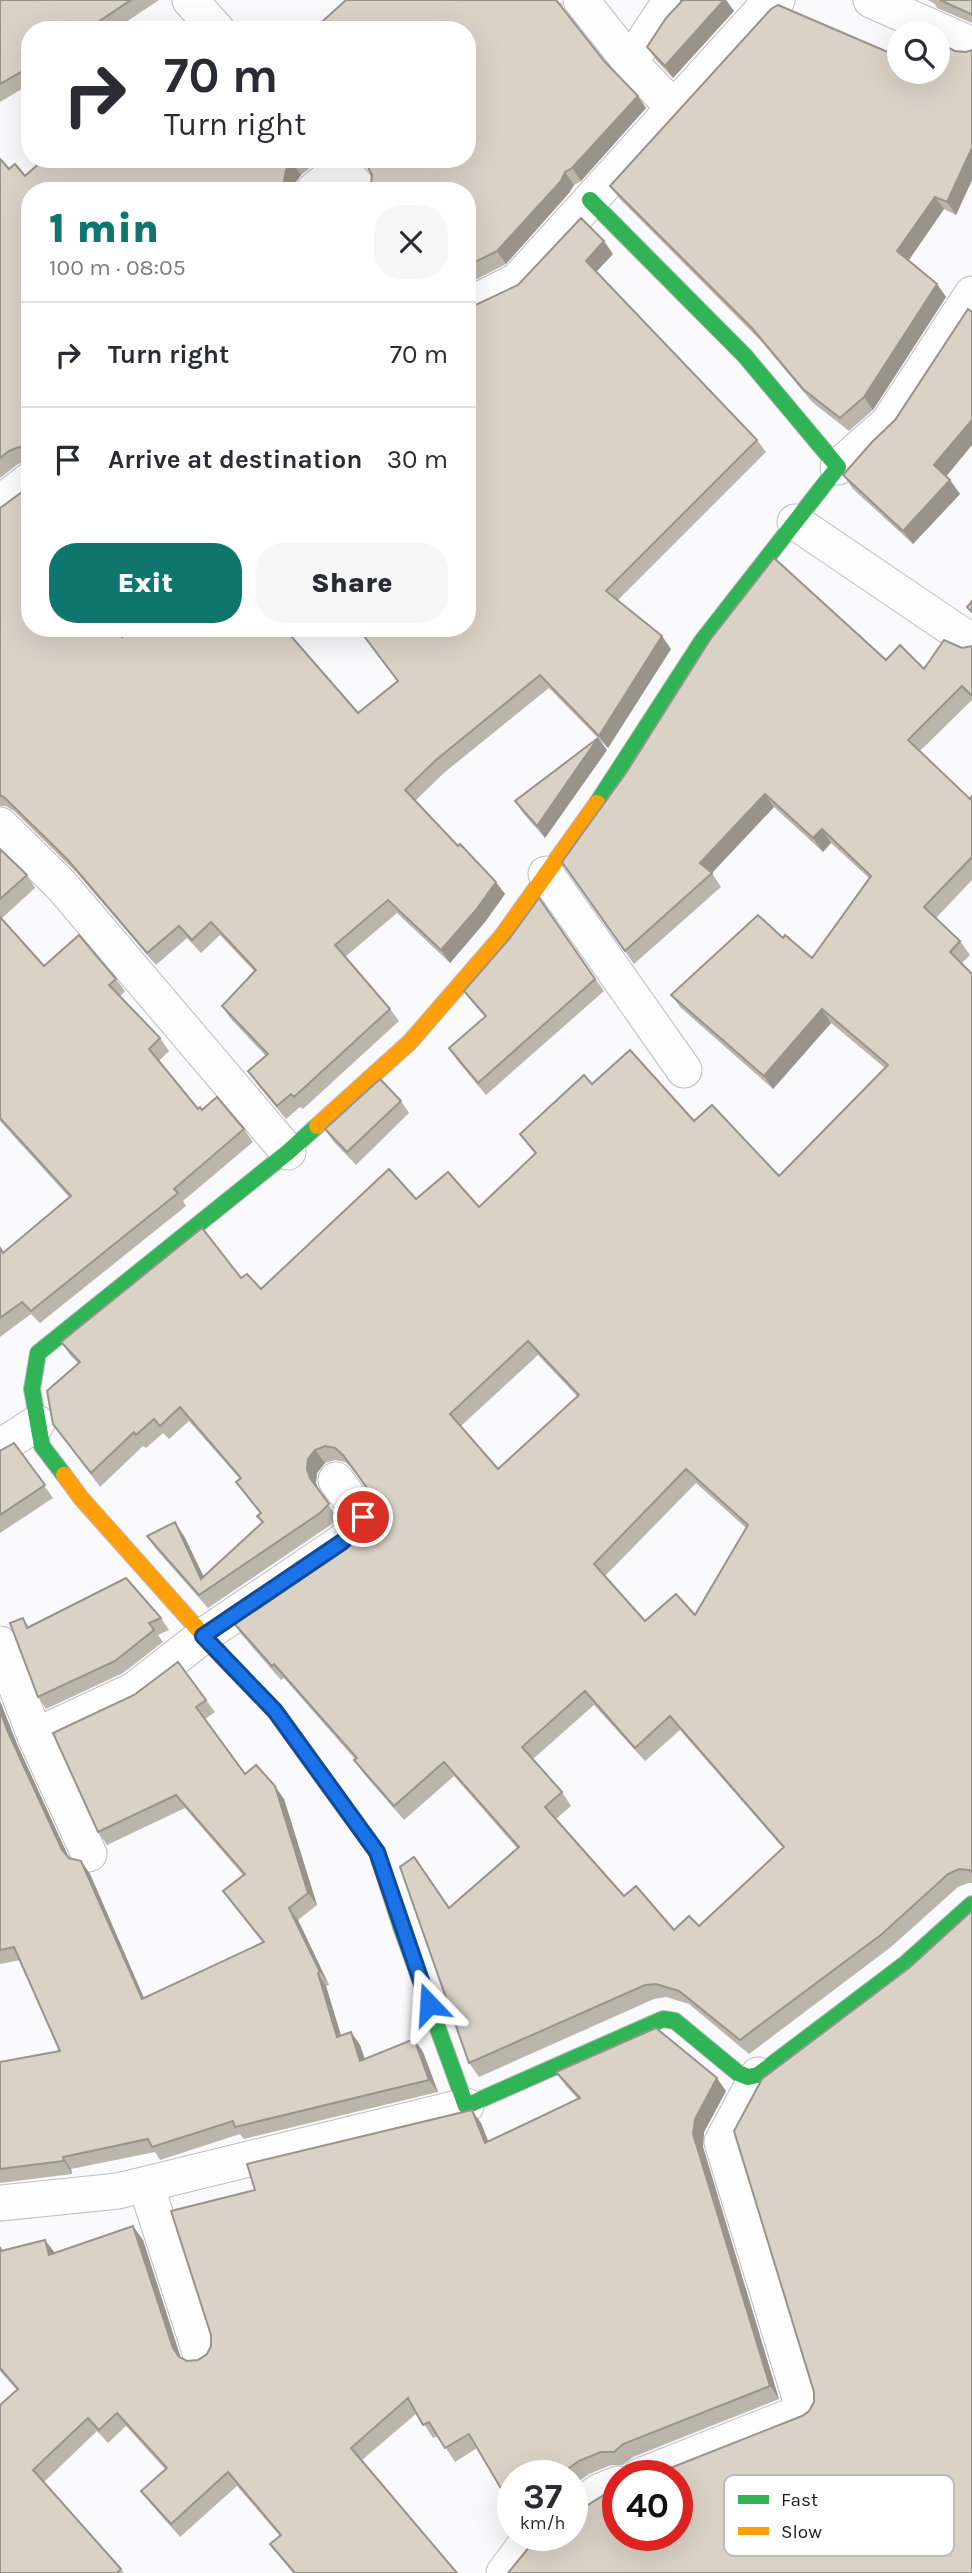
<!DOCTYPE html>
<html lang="en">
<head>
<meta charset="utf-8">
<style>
  body { margin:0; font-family:Karla,sans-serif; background:#f7f7f7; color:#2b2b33; height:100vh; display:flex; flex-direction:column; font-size:26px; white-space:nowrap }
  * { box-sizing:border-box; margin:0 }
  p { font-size:23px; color:#7c7c81 }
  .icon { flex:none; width:38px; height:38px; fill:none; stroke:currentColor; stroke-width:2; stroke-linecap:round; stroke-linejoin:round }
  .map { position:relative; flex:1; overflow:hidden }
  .details { position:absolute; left:21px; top:182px; width:455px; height:455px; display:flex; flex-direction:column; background:#fff; border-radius:28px; box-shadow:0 7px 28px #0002 }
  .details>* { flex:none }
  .guide { position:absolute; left:21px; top:21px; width:455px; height:147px; border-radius:28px; box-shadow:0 7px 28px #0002; background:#fff; color:#2b2b33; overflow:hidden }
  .buttons { position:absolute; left:887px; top:21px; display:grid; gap:14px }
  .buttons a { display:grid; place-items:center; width:63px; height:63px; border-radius:50%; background:#fff; box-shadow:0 7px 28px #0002; font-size:35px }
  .speed { position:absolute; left:497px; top:2460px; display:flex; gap:14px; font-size:35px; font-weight:700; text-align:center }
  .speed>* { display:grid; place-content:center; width:91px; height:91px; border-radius:50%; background:#fff; box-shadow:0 7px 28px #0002; line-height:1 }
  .speed small { font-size:18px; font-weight:400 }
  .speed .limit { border:10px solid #d22; background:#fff; color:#111 }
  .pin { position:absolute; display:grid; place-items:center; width:60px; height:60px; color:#fff; margin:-30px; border:4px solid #fff; border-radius:50%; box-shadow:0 2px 7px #0007 }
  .me { position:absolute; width:77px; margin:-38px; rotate:340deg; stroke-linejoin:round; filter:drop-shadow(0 0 5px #0008) }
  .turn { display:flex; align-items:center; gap:24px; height:147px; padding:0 28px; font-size:32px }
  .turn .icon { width:91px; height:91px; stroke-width:2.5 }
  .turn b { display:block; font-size:49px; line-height:60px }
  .round { display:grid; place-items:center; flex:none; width:74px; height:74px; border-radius:28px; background:#f7f7f7 }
  .summary { display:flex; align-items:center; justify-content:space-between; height:119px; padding:0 28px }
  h1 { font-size:42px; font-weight:800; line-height:52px; color:#0f766e }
  .primary-button { display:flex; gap:14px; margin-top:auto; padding:14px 28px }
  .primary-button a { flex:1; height:80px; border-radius:28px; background:#0f766e; color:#fff; font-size:28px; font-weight:800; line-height:80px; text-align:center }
  .primary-button a+a { background:#f7f7f7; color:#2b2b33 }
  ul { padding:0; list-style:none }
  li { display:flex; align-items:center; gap:21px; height:105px; padding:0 28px; border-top:2px solid #e1e1e2 }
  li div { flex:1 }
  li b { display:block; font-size:26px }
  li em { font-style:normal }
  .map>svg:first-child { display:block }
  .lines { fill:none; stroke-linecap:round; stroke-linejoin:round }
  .street-casing { stroke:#bebcc2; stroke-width:37 }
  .fast-casing { stroke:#bebcc2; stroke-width:18 }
  .slow-casing { stroke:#bebcc2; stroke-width:18 }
  .street { stroke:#fefeff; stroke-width:35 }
  .fast { stroke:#30b455; stroke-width:16 }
  .slow { stroke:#ff9f0a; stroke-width:16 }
  .wall { fill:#bcb5ab; fill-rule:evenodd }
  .shaded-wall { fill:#99938b }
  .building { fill:#dbd2c7; stroke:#99938b; stroke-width:2; fill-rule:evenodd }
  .route-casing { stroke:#114b97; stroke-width:18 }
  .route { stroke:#1a73e8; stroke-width:12 }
  .key { fill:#fff; stroke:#bcbbbd; stroke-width:2 }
  .key-label { font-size:19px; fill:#1e1b24 }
</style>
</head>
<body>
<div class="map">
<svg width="972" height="2573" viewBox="0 0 972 2573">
  <rect width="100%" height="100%" fill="#faf9fc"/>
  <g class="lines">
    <defs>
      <g id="street">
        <polyline points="190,0 217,30"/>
        <polyline points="581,0 630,62"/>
        <polyline points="671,0 630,62 674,108"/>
        <polyline points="871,0 972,45"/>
        <polyline points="313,191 341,169 361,191"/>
        <polyline points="467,298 475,302 518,280 767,5 777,0"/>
        <polyline points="838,467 888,423 972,294"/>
        <polyline points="0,503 30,480"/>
        <polyline points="795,522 972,642"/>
        <polyline points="0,825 62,886 288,1152"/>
        <polyline points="546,874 684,1070"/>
        <polyline points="0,1447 37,1423"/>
        <polyline points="0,1644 35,1736"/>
        <polyline points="89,1854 35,1736 134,1690 203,1636 342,1542 363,1522 363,1517 336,1480"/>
        <polyline points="146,2185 201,2355"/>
        <polyline points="0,2203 118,2191 466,2106"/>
        <polyline points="640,2476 804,2411 722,2142 758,2075"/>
        <polyline points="572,2511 600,2491 618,2484"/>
        <polyline points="504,2573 525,2545 537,2536"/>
      </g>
      <g id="fast">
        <polyline points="590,200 745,356 838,467 702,641 597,803"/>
        <polyline points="64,1475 42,1446 32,1389 38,1353 288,1152 317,1126"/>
        <polyline points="329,1786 377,1852 401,1927 466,2106 663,2019 675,2021 738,2073 748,2077 758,2075 905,1964 972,1904"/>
      </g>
      <g id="slow">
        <polyline points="317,1126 410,1042 502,936 597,803"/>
        <polyline points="64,1475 81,1498 228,1663 275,1711 329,1786"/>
      </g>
    </defs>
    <use href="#street" class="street-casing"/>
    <use href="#fast" class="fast-casing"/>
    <use href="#slow" class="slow-casing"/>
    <use href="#street" class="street"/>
    <use href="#fast" class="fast"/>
    <use href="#slow" class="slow"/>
  </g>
  <g class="wall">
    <polygon points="0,0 159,0 114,30 30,30 30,84 0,102"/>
    <polygon points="680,0 726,0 734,11 673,78 656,60 647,47 681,2"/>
    <polygon points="928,0 972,0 972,23 937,8 935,4"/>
    <polygon points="561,2 564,10 605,62 646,108 581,181 574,185 569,193 506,264 475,280 467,278 467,191 371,184 372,175 370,171 359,159 467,159"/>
    <polygon points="972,50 972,180 956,215 944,209 909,260 937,284 946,297 873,410 849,431 812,402 761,341 619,198 610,186 890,53 955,51 966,52"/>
    <polygon points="0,159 9,169 25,176 44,159 321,159 301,175 295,183 30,191 30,460 18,464 0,478"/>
    <polygon points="613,254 596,272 757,440 766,452 617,601 671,649 608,748 599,739 607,750 545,838 523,813 515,801 598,738 549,688 445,772 415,801 505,894 485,922 450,963 397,913 345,957 390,1009 399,1021 303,1109 300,1107 286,1119 257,1084 248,1071 266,1056 231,1019 222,1006 254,971 220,935 201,953 187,938 156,965 77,873 14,811 6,806 0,806 0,508 30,628 122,637 358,713 397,681 357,628 467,628 467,309"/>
    <polygon points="972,312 972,445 946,476 960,494 913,544 853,489 843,475 895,420"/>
    <path d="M972,646v54l-52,51 50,48 2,-3v84l-36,38 24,23 10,14 -9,9 11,10v909h-4l-10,4 -67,60 -142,107 -60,-50 -23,-7 -12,2 -175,78 -10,-14 -20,-155 68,-60 -63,-72 -50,44 -40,-46 -10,-14 1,-1 -71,-81 -3,2 -40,-46 -9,-13 114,-78 26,-26 2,-14 -4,-10 -18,-25 -7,-6 -10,-2 -10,3 -8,10 -1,10 3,8 19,27 -9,8 -121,82 -52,-59 -9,-13h37l20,41 58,-54 -5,-7 3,-3 -24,-31 4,-3 -51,-58 -20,18 -6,-6 -17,15 -3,-2 -43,41 -47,-63 25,-61 -8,-8 -9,-13 180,-64 20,11 155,-90 63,8 56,-53 -15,-20 72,-50 102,37 85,55 106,-108 -54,-45 -58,66 -92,-81 -10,-13 112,-57 29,20 57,-80 -38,-35 -8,9 -49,-45 -62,66 9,14 -87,77 -72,-102 324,-202 38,9 38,-21zM538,1355l40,42 -80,72 -37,-43zM696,1483l50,45 -51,87 -50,6 -40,-45zM594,1705l51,56 35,-31 103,118 -84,78 -25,4 -50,-34 -68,-77 15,-13 -9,-14 -29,-33z"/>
    <polygon points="0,849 27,875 35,888 1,919 44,966 116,979 125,991 120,996 160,1038 169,1051 159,1061 198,1109 244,1129 253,1142 183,1201 186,1206 40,1323 31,1314 0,1337 0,1248 3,1253 69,1197 0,1121"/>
    <polygon points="539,898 604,991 486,1095 457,1060 449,1048 485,1017 473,1003 464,991 510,938"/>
    <polygon points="401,1101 409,1113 356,1165 333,1141 325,1129"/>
    <polygon points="14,1443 53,1498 0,1533 0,1451"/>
    <polygon points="23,1618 29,1627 161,1618 169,1630 158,1635 163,1642 123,1673 46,1709 38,1697"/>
    <polygon points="178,1662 215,1712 205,1719 245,1774 284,1799 317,1905 298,1920 329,1985 326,1986 341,2035 351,2032 360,2045 365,2059 414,2039 423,2052 438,2092 244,2139 240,2134 160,2160 155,2152 71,2169 72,2174 0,2183 0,2062 60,2051 20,1960 0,1964 0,1701 17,1744 68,1857 81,1861 90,1874 144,1998 263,1943 223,1891 243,1875 185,1808 107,1845 98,1832 134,1695"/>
    <polygon points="556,2072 726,2091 704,2132 703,2147 779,2399 633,2457 623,2465 611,2465 589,2474 572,2486 572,2476 513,2476 477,2448 455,2462 438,2436 433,2438 417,2413 362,2460 457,2573 293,2573 270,2544 280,2536 237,2486 180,2537 151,2504 141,2491 165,2469 126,2426 108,2443 97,2431 44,2482 124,2573 0,2573 17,2390 0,2371 0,2247 3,2251 55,2253 143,2240 181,2358 187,2361 198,2360 207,2354 211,2346 255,2190 481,2123 488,2141 578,2099 566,2086"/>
  </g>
  <g class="shaded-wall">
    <polygon points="724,0 726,0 734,11 673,78 665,66"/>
    <polygon points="638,96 646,108 581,181 572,168"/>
    <polygon points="972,148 972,180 956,215 947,202"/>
    <polygon points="292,163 301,175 295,183 293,191 288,191 284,181 286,170"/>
    <polygon points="565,172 574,185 569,193 506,264 497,251"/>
    <polygon points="935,197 944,209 906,264 897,251"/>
    <polygon points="604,241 613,254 595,273 586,261"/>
    <polygon points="937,284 946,297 873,410 864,397"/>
    <polygon points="972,420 972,445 944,479 934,465"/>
    <polygon points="950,480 960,494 913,544 903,531"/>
    <polygon points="662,636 671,649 608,748 599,736"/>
    <polygon points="598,738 607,750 545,838 537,826"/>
    <polygon points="765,794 774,807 709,876 700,863"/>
    <polygon points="822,829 831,843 823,852 813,838"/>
    <polygon points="496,882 505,894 485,922 450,963 441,950"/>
    <polygon points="822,1009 831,1023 773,1089 764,1076"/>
    <polygon points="315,1450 325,1463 317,1473 316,1483 320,1492 310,1478 307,1469 308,1459"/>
    <polygon points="175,1522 184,1536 209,1588 201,1579"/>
    <polygon points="0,1701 17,1744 71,1862 62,1850 8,1732 0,1711"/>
    <polygon points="275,1786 284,1799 317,1905 308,1893"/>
    <polygon points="81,1861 90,1874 150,2012 142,1999"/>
    <polygon points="289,1908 298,1920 329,1985 320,1972"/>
    <polygon points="318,1973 326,1986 345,2050 337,2037"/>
    <polygon points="351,2032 360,2045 369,2073 360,2061"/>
    <polygon points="414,2039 423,2052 438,2092 429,2080"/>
    <polygon points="717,2078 726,2091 704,2132 703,2147 779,2399 770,2386 693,2134 695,2119"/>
    <polygon points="472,2110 481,2123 494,2156 485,2143"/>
    <polygon points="63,2157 71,2169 72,2174 64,2161"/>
    <polygon points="133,2226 143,2240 182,2362 173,2348"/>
    <polygon points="45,2240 55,2253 49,2255"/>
  </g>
  <g class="building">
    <polygon points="0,0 131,0 86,30 30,30 30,67 0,84"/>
    <polygon points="346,0 556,0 605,62 638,96 572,168 565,172 561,181 497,251 467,266 467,191 367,191 371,184 372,175 367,165 362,159 467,159 467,30 313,30"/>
    <polygon points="681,0 724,0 665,66 647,47 666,18 682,1"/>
    <polygon points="940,0 972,0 972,15 971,14"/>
    <polygon points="778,5 890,53 900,38 900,72 938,72 938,43 955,51 966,52 972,50 972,148 947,202 935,197 897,251 937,284 864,397 840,418 803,389 752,328 610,186 771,9"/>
    <polygon points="906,29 916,33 903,33"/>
    <polygon points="0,159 9,169 15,164 25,176 44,159 296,159 286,170 284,181 289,191 30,191 30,449 19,447 9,451 0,458"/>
    <polygon points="330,184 338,191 319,191"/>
    <polygon points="581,218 604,241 586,261 757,440 606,591 662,636 599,736 540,675 436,760 405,790 458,846 460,844 496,882 476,910 441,950 388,900 335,945 390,1009 294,1097 291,1094 277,1106 248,1071 268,1054 222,1006 256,970 211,922 192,940 179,926 147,953 68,860 5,798 0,795 0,508 3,506 30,486 30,628 115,628 122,637 132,628 284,628 358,713 398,681 358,628 467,628 467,309 518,285"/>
    <polygon points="968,309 972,312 972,420 934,465 950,480 903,531 843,475 872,442 895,420"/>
    <path d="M774,558l112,102 14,-15 24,24 20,-29 18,8 10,-2v50l-10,-10 -54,54 62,59 2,-3v61l-48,50 36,34 -10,11 22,22v898l-3,-2 -10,-1 -11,5 -66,60 -142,106 -61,-49 -23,-7 -11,1 -176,78 -69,-196 14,-10 35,51 70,-61 -75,-85 -50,44 -40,-46 3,-2 -83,-94 -2,2 -40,-45 114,-78 26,-26 2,-14 -4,-11 -27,-37 -8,-7 -10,-2 -10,4 -7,9 -1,10 3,9 19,26 -9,9 -121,82 -52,-59 28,-14 26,57 62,-57 -6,-6 4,-3 -25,-31 5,-4 -61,-71 -20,19 -6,-7 -18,16 -2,-3 -43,41 -38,-49 -6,-33 33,-29 -19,-20 141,-114 39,50 6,-4 14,15 128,-120 27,30 32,-27 31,35 57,-54 -16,-19 64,-59 8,9 38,-34 64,71 18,-16 67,71 109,-111 -66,-56 -58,67 -93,-81 87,-80 25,23 2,-3 27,23 59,-82 -49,-47 -9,9 -48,-44 -65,69 12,10 -87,78 -63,-89 64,-89 84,-133zM528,1341l51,54 -81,74 -48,-55zM686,1469l62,56 -53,90 -19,-21 -31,27 -51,-57zM585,1691l50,57 35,-32 114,131 -85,79 -10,-10 -15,14 -38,-44 -12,10 -79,-89 17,-15 -40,-45z"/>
    <polygon points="972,601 972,612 967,607"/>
    <polygon points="598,738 537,826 515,801"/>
    <polygon points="0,849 27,875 0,899"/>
    <polygon points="539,898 595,979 478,1083 449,1048 486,1016 464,991 510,938"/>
    <polygon points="0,917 44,966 79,935 116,979 109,985 160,1038 149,1049 198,1109 200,1107 202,1110 217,1097 244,1129 174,1189 178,1193 31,1311 22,1302 0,1318 0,1248 3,1253 71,1196 0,1118"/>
    <polygon points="380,1079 401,1101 347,1152 325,1129"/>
    <polygon points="14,1443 45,1485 0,1515 0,1451"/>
    <polygon points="126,1578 161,1618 149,1623 154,1630 115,1661 38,1697 10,1623 23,1618 27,1628"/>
    <polygon points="178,1662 206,1700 196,1707 245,1774 256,1765 275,1786 308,1893 289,1908 320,1972 318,1973 337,2037 351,2032 360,2061 414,2039 429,2080 235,2127 233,2121 152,2147 148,2139 63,2157 64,2161 0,2169 0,2062 60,2051 14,1947 0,1950 0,1711 8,1732 62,1850 69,1858 81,1861 142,1999 264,1942 223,1891 245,1874 176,1795 98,1832 53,1733 134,1695"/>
    <polygon points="972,1911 972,2573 508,2573 530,2546 541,2536 572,2536 572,2515 618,2486 618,2536 677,2536 677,2476 650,2476 802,2416 809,2411 814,2402 814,2392 734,2131 762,2079 909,1968"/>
    <polygon points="656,2028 717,2078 695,2119 693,2134 770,2386 623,2444 614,2452 601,2452 579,2461 558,2476 513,2476 513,2509 469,2434 445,2448 429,2422 423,2425 408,2398 351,2448 457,2573 295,2573 270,2544 281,2535 228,2472 171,2524 141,2491 167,2468 117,2413 99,2430 88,2418 33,2470 121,2569 117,2573 0,2573 0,2405 18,2389 0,2368 0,2247 1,2251 45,2240 49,2255 133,2226 173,2348 179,2357 187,2361 198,2360 207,2354 211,2346 211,2335 171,2211 255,2190 247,2164 472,2110 485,2143 580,2098 556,2072"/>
  </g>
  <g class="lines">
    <defs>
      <polyline id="route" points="363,1517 363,1522 342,1542 203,1636 275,1711 377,1852 429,2004"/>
    </defs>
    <use href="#route" class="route-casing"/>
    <use href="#route" class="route"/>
  </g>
  <rect x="724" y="2475" width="230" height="81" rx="10" class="key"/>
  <rect x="738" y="2495" width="31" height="9" fill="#30b455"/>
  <rect x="738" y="2527" width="31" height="8" fill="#ff9f0a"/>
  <g class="key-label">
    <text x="781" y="2506">Fast</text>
    <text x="781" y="2538">Slow</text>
  </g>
</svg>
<div class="buttons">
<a><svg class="icon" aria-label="search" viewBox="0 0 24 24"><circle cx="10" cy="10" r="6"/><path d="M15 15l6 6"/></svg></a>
</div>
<div class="speed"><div>37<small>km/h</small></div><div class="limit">40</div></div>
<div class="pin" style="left:363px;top:1517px;background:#d93025"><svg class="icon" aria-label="arrive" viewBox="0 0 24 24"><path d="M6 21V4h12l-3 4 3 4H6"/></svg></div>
<svg class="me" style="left:429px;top:2004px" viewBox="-20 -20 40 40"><path d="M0-17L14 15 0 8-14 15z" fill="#1a73e8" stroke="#fff" stroke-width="4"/></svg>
<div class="guide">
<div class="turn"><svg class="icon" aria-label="right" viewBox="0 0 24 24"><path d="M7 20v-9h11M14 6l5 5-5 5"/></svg><div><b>70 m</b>Turn right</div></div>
</div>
<section class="details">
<div class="summary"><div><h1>1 min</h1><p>100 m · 08:05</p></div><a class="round"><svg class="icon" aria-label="close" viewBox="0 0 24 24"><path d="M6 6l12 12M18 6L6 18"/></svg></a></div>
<ul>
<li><svg class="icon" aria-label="right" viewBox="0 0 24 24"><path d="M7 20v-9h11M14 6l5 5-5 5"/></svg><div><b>Turn right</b></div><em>70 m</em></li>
<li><svg class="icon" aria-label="arrive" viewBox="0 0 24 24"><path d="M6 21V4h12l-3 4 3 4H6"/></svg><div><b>Arrive at destination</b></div><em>30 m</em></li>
</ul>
<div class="primary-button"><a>Exit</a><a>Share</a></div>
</section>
</div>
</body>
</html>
